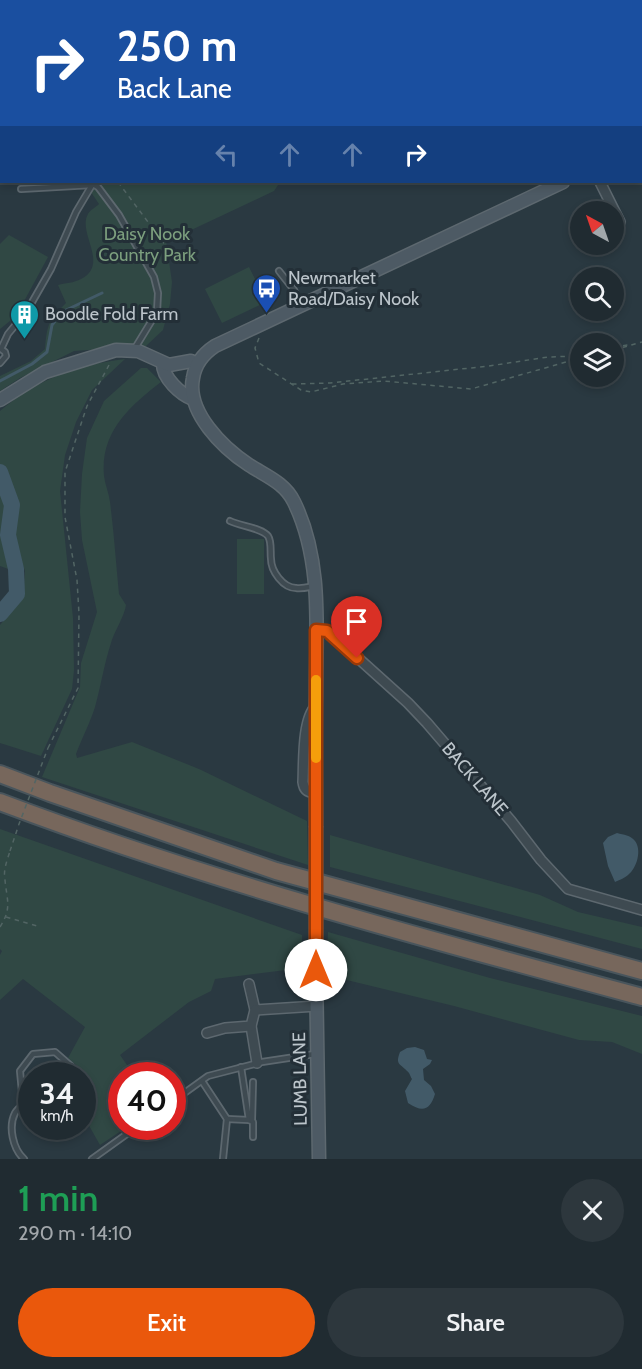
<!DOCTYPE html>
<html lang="en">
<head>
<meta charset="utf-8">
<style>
  body { margin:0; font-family:Cabin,sans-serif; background:#2d373d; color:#f1f3f6; height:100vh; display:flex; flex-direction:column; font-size:22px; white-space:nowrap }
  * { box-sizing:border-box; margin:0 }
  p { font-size:20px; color:#a2a7ab }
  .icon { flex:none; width:33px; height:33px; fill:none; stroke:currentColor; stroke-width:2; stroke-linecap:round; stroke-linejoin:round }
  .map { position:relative; height:1159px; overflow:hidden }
  .drawer { display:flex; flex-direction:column; background:#202b31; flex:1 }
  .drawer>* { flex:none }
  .banner { position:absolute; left:0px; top:0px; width:642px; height:183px; box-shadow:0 3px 9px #0003,0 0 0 2px #3d474d; background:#1a4fa0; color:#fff; overflow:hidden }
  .needle { width:39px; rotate:320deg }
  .tools { position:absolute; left:570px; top:201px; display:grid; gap:12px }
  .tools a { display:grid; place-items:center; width:54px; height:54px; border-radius:50%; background:#202b31; box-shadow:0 3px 9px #0003,0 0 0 2px #3d474d; font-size:30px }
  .speed { position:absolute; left:18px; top:1062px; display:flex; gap:12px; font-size:30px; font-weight:700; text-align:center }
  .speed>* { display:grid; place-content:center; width:78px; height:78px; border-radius:50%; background:#202b31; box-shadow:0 3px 9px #0003,0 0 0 2px #3d474d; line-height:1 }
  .speed small { font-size:15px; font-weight:400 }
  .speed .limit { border:9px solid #d22; background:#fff; color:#111 }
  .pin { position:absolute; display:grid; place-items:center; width:51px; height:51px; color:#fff; margin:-62px -26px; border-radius:50% 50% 50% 0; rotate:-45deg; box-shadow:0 0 6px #0007 }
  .pin .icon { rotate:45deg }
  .me { position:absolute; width:66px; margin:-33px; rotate:0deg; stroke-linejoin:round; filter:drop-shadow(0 0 4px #0008) }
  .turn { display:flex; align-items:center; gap:21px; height:126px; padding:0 18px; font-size:27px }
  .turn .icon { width:78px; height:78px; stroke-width:2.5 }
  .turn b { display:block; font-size:42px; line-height:51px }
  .lanes { display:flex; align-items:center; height:57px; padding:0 18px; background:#0003; justify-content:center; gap:30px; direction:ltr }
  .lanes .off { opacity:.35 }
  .round { display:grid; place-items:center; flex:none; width:63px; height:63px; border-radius:32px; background:#2d373d }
  .overview { display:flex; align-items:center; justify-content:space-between; height:102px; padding:0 18px }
  h1 { font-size:36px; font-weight:600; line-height:45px; color:#1e9e55 }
  .cta { display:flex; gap:12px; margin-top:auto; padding:12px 18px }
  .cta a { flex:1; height:69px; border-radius:36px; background:#ea580c; color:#fff; font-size:24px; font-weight:600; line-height:69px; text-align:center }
  .cta a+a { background:#2d373d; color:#f1f3f6 }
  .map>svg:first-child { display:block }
  .green { fill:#304844 }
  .water { fill:#425a68 }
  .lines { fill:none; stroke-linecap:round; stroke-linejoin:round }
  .stream { stroke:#425a68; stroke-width:3 }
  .river { stroke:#425a68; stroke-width:16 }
  .lane-casing { stroke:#5d686f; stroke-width:8 }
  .street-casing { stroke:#5d686f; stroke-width:12 }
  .secondary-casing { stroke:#5d686f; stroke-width:15 }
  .highway-casing { stroke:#49555c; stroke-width:20 }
  .path { stroke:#526564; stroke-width:1.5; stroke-dasharray:4.5 4.5; stroke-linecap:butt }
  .lane { stroke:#3e4a51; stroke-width:4.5 }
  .street { stroke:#3e4a51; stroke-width:9 }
  .secondary { stroke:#4d5a64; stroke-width:12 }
  .highway { stroke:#77675c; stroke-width:16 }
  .secondary-bridge-casing { stroke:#5d686f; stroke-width:15; stroke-linecap:butt }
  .path-bridge { stroke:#526564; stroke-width:1.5; stroke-dasharray:4.5 4.5; stroke-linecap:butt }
  .secondary-bridge { stroke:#4d5a64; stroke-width:12 }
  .route-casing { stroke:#983908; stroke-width:15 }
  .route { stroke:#ea580c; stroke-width:10 }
  .slow { stroke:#f59e0b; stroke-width:10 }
  .labels { text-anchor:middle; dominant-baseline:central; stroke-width:6; stroke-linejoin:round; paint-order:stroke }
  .park-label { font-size:18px; fill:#7c9f7e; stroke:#232f37 }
  .poi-label { font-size:18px; fill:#bcc5cb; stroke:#232f37; text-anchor:start }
  .street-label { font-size:18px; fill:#bcc5cb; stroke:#232f37 }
</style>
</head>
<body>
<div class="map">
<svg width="642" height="1159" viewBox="0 0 642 1159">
  <rect width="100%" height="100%" fill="#2a3941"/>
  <g class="green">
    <polygon points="0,0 51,1 2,2 0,91"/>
    <polygon points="234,0 426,0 233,1"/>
    <path d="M84,182h196l-6,9 -87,41 -22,2 7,48 -2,22 -7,26 -17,16 -72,5 -54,27 -20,13v-15l31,-15 14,-12c2,-24 3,-28 21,-46l-8,-18c7,-2 16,-2 23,-6 29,-15 -4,-46 7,-65 2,-4 8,-7 11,-10z"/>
    <polygon points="9,235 48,257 16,316 0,329 0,244"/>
    <polygon points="249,267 268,305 264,308 262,304 222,323 205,289"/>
    <path d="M125,359l-33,31 -16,32 -11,33 -5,36 13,127 1,52 -2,19 -31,67 -41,-13v-118l23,-27 2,-27 -12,-35 6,-30 -12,-37 -7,-5v-53c38,-32 76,-46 125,-52z"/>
    <path d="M141,368h6l14,14c-31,24 -61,50 -57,94 1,9 5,17 6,26 4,31 6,62 9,92l7,11c-1,10 -12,27 -15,38 -7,21 -10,43 -16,64 -5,16 -13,31 -19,47l1,4 55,-16 67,27 108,52 1,44 -266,-88 38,-90 1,-24 16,-51 -15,-72 -2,-28 2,-38 5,-36 17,-37z"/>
    <polygon points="0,485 6,504 4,518 6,541 14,571 0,566"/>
    <rect x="237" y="539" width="27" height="55"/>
    <polygon points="0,829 302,935 302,968 215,979 211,991 189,1002 120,1055 134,1075 122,1076 122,1126 127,1127 100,1145 83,1115 82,1076 79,1075 76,1065 68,1058 85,1027 23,979 0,1000 0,955 2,951 0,949"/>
    <polygon points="330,835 540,895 578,912 642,927 642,949 330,867"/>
    <polygon points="328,932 490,978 642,1016 642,1054 612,1042 579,1040 454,1006 326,975"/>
  </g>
  <g class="water">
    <path d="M617,833c7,2 13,2 18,8 7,9 2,27 -7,34 -3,3 -9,5 -13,7l-7,-16 -5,-23 5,-6z"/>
    <path d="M415,1047l9,3 3,9 5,1 -2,4 -7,5 1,11 7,6 4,8c-5,16 -12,19 -27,9l-3,-12 7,-12c-2,-3 -2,-6 -5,-8 -7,-8 -12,-6 -7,-19l7,-4z"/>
  </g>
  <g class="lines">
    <g class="stream">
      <polyline points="599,0 600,2"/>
      <polyline points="397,2 398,0"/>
      <polyline points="0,381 32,364 47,352 52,325 62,312 102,293"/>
    </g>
    <polyline class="river" points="0,472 12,505 8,535 16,569 17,594 0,614"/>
    <defs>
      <g id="lane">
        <polyline points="0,172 2,170"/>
        <polyline points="90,182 98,187 119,215 154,277 158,293 157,312 135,348"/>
        <polyline points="21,189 92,185"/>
        <polyline points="279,271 294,290 301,305"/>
        <polyline points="0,363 6,356 5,352 1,349 8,334 27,311 51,269 76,212 92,185"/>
        <path d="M230,521c10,5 32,7 38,15 4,6 2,16 3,23 0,12 12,29 25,29 6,1 13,-1 19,-2"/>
        <polyline points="241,1067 249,1120 253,1122 253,1137"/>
        <polyline points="202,1081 227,1119 223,1159"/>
        <polyline points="32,1100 22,1092 20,1071 33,1054 55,1052 71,1066 72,1076"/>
        <polyline points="172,1102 208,1076 262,1062 315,1054"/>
        <polyline points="227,1119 249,1120"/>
        <polyline points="252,1120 253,1082"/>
        <path d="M24,1159c-11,-10 -16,-32 -9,-46 3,-5 10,-10 14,-15"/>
        <polyline points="92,1159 138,1126"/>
      </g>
      <g id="street">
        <polyline points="600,182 620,222"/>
        <polyline points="316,630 328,631 408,703 427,723 511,821 541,860 568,889 642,910"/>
        <path d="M316,706c-14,13 -12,57 -13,76 1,8 5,11 13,10"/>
        <polyline points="249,984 255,1010 317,1006"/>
        <polyline points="251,1026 257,1063"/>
        <polyline points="207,1033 225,1028 251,1026 255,1010"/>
      </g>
      <g id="secondary">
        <polyline points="640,116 642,112"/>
        <path d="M163,364c0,14 17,30 30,35"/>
        <polyline points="0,400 45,372 116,350 138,351 169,365 191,361 197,364"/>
        <path d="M316,826c0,-44 -1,-88 0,-132 0,-64 7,-133 -22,-192 -9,-19 -28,-26 -45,-37 -26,-17 -63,-53 -56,-87 2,-14 10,-24 22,-32l348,-164"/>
        <polyline points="316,970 319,1159"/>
      </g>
      <g id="highway">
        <polyline points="0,774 50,793 276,871 642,971"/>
        <path d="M0,802c209,79 426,137 642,195"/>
      </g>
    </defs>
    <use href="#lane" class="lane-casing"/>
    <use href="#street" class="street-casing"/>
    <use href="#secondary" class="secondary-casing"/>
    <use href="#highway" class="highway-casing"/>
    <g class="path">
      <polyline points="0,9 2,12"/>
      <polyline points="0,25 2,28"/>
      <polyline points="118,182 166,246 163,252 152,260"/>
      <polyline points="259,338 255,348 259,363 301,390 311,392 343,384 384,381 471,389 580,358"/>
      <polyline points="614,347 628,345"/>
      <polyline points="614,350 642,342"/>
      <polyline points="292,384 330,383 489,366 548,357 580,356"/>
      <polyline points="48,748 78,688 79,614 77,580 65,517 65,472 87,406 109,365"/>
      <polyline points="6,917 37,926"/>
      <path d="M0,927c12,-19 7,-26 5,-47 -2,-10 2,-19 5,-29"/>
    </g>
    <use href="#lane" class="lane"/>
    <use href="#street" class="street"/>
    <use href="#secondary" class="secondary"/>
    <use href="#highway" class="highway"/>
    <defs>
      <polyline id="secondary-bridge" points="316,970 316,826"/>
    </defs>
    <use href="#secondary-bridge" class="secondary-bridge-casing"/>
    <polyline class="path-bridge" points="10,851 19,824 48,748"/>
    <use href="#secondary-bridge" class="secondary-bridge"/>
  </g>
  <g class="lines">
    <defs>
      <polyline id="route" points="316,970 316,630 327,631 357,658"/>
    </defs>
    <use href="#route" class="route-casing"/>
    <use href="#route" class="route"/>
    <polyline class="slow" points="316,758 316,680"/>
  </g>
  <defs>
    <symbol id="bus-pin" viewBox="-11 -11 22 30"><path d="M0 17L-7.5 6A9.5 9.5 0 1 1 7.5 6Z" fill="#1a4fb4" stroke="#232f37"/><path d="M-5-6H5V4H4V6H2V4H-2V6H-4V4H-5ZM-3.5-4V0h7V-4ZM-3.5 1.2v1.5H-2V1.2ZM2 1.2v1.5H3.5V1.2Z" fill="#fff"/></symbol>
    <symbol id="building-pin" viewBox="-11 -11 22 30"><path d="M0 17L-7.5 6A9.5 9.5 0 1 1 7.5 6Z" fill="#0f9aa8" stroke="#232f37"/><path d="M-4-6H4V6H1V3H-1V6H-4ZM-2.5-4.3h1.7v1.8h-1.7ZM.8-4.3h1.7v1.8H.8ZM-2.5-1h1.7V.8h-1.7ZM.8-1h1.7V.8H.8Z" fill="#fff"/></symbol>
  </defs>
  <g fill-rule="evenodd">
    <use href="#bus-pin" x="250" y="272" width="33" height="45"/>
    <use href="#building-pin" x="8" y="298" width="33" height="45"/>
  </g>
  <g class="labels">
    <g class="park-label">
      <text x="147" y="234">Daisy Nook<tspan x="147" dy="21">Country Park</tspan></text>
    </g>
    <g class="poi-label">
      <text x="288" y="278">Newmarket<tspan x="288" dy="21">Road/Daisy Nook</tspan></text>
      <text x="45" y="314">Boodle Fold Farm</text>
    </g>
    <g class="street-label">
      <text transform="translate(475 779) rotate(49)">BACK LANE</text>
      <text transform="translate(300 1079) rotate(-91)">LUMB LANE</text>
    </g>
  </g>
</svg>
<div class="tools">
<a><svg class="needle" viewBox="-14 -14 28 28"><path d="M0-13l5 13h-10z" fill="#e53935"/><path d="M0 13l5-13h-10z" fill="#a2a7ab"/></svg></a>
<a><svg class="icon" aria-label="search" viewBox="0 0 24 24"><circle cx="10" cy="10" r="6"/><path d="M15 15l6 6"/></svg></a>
<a><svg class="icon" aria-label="layers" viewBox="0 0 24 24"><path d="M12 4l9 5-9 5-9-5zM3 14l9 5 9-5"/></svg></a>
</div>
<div class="speed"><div>34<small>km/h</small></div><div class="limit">40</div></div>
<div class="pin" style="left:357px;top:658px;background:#d93025"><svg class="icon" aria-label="arrive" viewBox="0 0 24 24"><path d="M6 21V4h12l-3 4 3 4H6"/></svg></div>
<svg class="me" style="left:316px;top:970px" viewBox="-20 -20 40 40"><circle r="19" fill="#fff"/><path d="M0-13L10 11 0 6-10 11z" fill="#ea580c"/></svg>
<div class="banner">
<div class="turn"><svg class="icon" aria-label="right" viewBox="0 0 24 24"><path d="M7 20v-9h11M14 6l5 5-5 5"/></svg><div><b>250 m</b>Back Lane</div></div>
<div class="lanes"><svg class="icon off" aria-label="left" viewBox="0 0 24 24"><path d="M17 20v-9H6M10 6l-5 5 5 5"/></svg><svg class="icon off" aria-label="ahead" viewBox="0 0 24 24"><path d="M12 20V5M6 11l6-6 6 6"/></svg><svg class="icon off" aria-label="ahead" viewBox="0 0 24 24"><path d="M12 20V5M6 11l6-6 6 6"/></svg><svg class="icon" aria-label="right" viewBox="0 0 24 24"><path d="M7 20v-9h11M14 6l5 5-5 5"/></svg></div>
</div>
</div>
<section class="drawer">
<div class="overview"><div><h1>1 min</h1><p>290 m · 14:10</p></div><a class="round"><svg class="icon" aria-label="close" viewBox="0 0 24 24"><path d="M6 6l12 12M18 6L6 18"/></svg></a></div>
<div class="cta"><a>Exit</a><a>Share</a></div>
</section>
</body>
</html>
